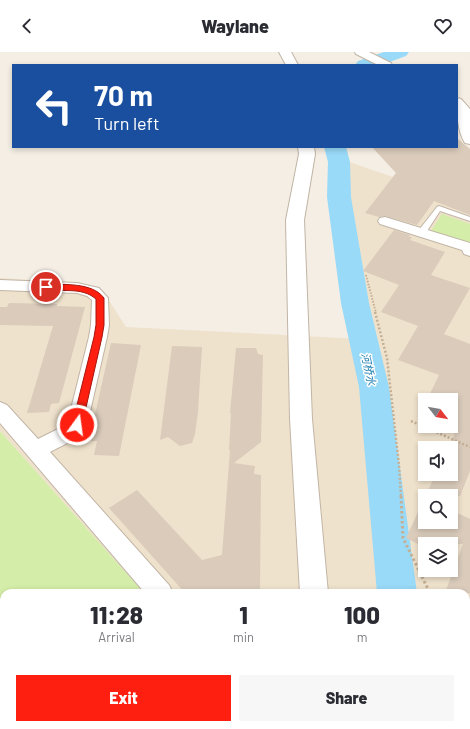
<!DOCTYPE html>
<html lang="en">
<head>
<meta charset="utf-8">
<style>
  body { margin:0; font-family:Barlow,"Noto Sans SC",sans-serif; background:#f7f7f7; color:#2b2b33; height:100vh; display:flex; flex-direction:column; font-size:15px; white-space:nowrap }
  * { box-sizing:border-box; margin:0 }
  p { font-size:13px; color:#7c7c81 }
  .icon { flex:none; width:22px; height:22px; fill:none; stroke:currentColor; stroke-width:2; stroke-linecap:round; stroke-linejoin:round }
  .map { position:relative; flex:1; overflow:hidden }
  .side { position:absolute; left:0px; top:537px; width:470px; height:140px; display:flex; flex-direction:column; background:#fff; border-radius:12px 12px 0 0; box-shadow:0 2px 6px #0003 }
  .side>* { flex:none }
  .hud { position:absolute; left:12px; top:12px; width:446px; height:84px; border-radius:0px; box-shadow:0 2px 6px #0003; background:#1a4fa0; color:#fff; overflow:hidden }
  .needle { width:26px; rotate:121deg }
  .buttons { position:absolute; left:418px; top:341px; display:grid; gap:8px }
  .buttons a { display:grid; place-items:center; width:40px; height:40px; border-radius:0px; background:#fff; box-shadow:0 2px 6px #0003; font-size:20px }
  .pin { position:absolute; display:grid; place-items:center; width:34px; height:34px; color:#fff; margin:-17px; border:2px solid #fff; border-radius:50%; box-shadow:0 1px 4px #0007 }
  .me { position:absolute; width:44px; margin:-22px; rotate:14deg; stroke-linejoin:round; filter:drop-shadow(0 0 3px #0008) }
  .turn { display:flex; align-items:center; gap:14px; height:84px; padding:0 16px; font-size:18px }
  .turn .icon { width:52px; height:52px; stroke-width:2.5 }
  .turn b { display:block; font-size:28px; line-height:34px }
  .eta { display:flex; justify-content:space-evenly; align-items:center; height:68px; text-align:center }
  .eta b { font-size:24px; font-weight:800; line-height:28px }
  .cta { display:flex; gap:8px; margin-top:auto; padding:8px 16px }
  .cta a { flex:1; height:46px; border-radius:0px; background:#ff1f10; color:#fff; font-size:16px; font-weight:800; line-height:46px; text-align:center }
  .cta a+a { background:#f7f7f7; color:#2b2b33 }
  header { display:flex; justify-content:space-between; align-items:center; height:52px; padding:0 16px; background:#fff; font-size:18px; font-weight:800 }
  .map>svg:first-child { display:block }
  .education { fill:#efe2cc; fill-rule:evenodd }
  .green { fill:#d4eda8 }
  .lines { fill:none; stroke-linecap:round; stroke-linejoin:round }
  .river { fill:#99daf8; fill-rule:evenodd }
  .building { fill:#dacbbb }
  .service-casing { stroke:#c1b5a6; stroke-width:2 }
  .minor-casing { stroke:#c1b5a6; stroke-width:2 }
  .tertiary-casing { stroke:#c1b5a6; stroke-width:2 }
  .path-far2 { stroke:#c4af95; stroke-width:2; stroke-dasharray:1.5 1.5; stroke-linecap:butt }
  .path-far1 { stroke:#c4af95; stroke-width:2.5; stroke-dasharray:2 2; stroke-linecap:butt }
  .path { stroke:#c4af95; stroke-width:3; stroke-dasharray:2.5 2.5; stroke-linecap:butt }
  .service { fill:#fff; fill-rule:evenodd }
  .minor { fill:#fff; fill-rule:evenodd }
  .tertiary { fill:#fff; fill-rule:evenodd }
  .route { fill:#ff1f10; stroke:#a6140a }
  .labels { text-anchor:middle; dominant-baseline:central; stroke-width:3; stroke-linejoin:round; paint-order:stroke }
  .water-label { font-size:11px; font-style:italic; fill:#1f7eae; stroke:#fff }
</style>
</head>
<body>
<header><svg class="icon" aria-label="back" viewBox="0 0 24 24"><path d="M15 5l-7 7 7 7"/></svg>Waylane<svg class="icon" aria-label="heart" viewBox="0 0 24 24"><path d="M12 20l-8-8c-3-5 5-10 8-4 3-6 11-1 8 4z"/></svg></header>
<div class="map">
<svg width="470" height="677" viewBox="0 0 470 677">
  <rect width="100%" height="100%" fill="#f4eee4"/>
  <path class="education" d="M339,110h10l91,31 30,12v524h-206l-3,-4h205v-132h-322l-144,-162v-153l81,5 23,10 22,34 236,12 -7,-36 -16,-106zM425,348h26v26h-26zM425,396h26v26h-26zM425,444h26v26h-26zM425,492h26v26h-26z"/>
  <g class="green">
    <polygon points="442,162 470,172 470,192 431,179"/>
    <polygon points="0,379 144,541 4,541 4,673 261,673 264,677 0,677"/>
  </g>
  <g class="lines">
    <g class="river">
      <polygon points="384,0 409,0 406,4 381,13 355,13 358,9"/>
      <polygon points="324,95 346,95 350,110 351,145 369,251 389,335 417,541 377,541 359,335 341,251 327,145 328,110"/>
      <rect x="390" y="673" width="44" height="4"/>
    </g>
  </g>
  <g class="building">
    <polygon points="457,86 470,97 470,163 434,149 417,173 385,164 379,165 365,161 396,121 372,95 457,95"/>
    <polygon points="394,178 410,183 409,185 412,185 410,188 445,200 431,223 470,236 444,282 470,292 470,419 460,444 425,444 436,422 451,422 451,390 455,381 451,380 451,348 427,348 439,323 398,308 418,274 381,260 399,233 363,219"/>
    <polygon points="9,251 57,252 57,254 85,255 59,351 51,352 49,360 27,361 53,274 0,273 0,255 7,255"/>
    <polygon points="111,291 141,293 119,404 94,403 97,389 89,389"/>
    <polygon points="172,294 202,295 198,360 195,382 192,391 180,394 168,385 160,388"/>
    <polygon points="236,296 256,296 258,302 263,303 261,390 234,411 255,414 254,422 261,423 260,541 185,541 109,456 137,438 202,508 222,503 230,398 229,398 231,361 230,361"/>
    <polygon points="425,445 425,470 451,470 451,458 470,467 470,541 445,541 463,492 418,492 406,486"/>
  </g>
  <g class="lines">
    <defs>
      <g id="service">
        <polygon points="439,154 470,165 470,169 440,159 425,182 419,182 419,178 437,155"/>
        <polygon points="466,576 470,577 470,589 466,588"/>
      </g>
      <g id="minor">
        <polygon points="355,0 369,0 391,11 392,13 378,13 356,2"/>
        <path d="M457,46l4,1 9,10v35l-5,-1c-8,-12 -8,-31 -8,-45z"/>
        <polygon points="385,165 470,191 470,204 464,202 462,198 380,172 378,169 380,166"/>
        <path d="M0,228l77,3 22,5 9,10 1,27 -2,12 -20,88c-7,14 -24,20 -37,27l119,133 4,8h-28l-145,-170v-21l7,3 31,34 18,-9 12,-9 21,-84 2,-12 1,-25 -5,-4 -10,-3 -77,-3z"/>
        <polygon points="259,673 287,673 288,677 260,677"/>
      </g>
      <g id="tertiary">
        <polygon points="279,0 291,0 298,13 286,13"/>
        <polygon points="298,95 314,95 315,102 304,168 312,367 328,541 300,541 290,367 286,168 299,102"/>
        <polygon points="307,673 339,673 340,677 308,677"/>
      </g>
    </defs>
    <use href="#service" class="service-casing"/>
    <use href="#minor" class="minor-casing"/>
    <use href="#tertiary" class="tertiary-casing"/>
    <polyline class="path-far2" points="366,223 376,261"/>
    <g class="path-far1">
      <polyline points="375,260 387,306 399,413 401,445"/>
      <polyline points="411,369 470,395"/>
    </g>
    <polyline class="path" points="401,444 403,486 430,541"/>
    <use href="#service" class="service"/>
    <use href="#minor" class="minor"/>
    <use href="#tertiary" class="tertiary"/>
  </g>
  <path class="route" d="M46,232c18,1 46,-2 58,14v27l-2,12 -20,88 -2,3h-6l-2,-3 22,-88 2,-12v-26c-15,-13 -35,-6 -53,-10l-1,-2z"/>
  <g class="labels">
    <g class="water-label">
      <text transform="translate(369 317) rotate(78)">河桥水</text>
    </g>
  </g>
</svg>
<div class="buttons">
<a><svg class="needle" viewBox="-14 -14 28 28"><path d="M0-13l5 13h-10z" fill="#e53935"/><path d="M0 13l5-13h-10z" fill="#7c7c81"/></svg></a>
<a><svg class="icon" aria-label="sound" viewBox="0 0 24 24"><path d="M4 9h4l5-4v14l-5-4H4zM17 9q2 3 0 6"/></svg></a>
<a><svg class="icon" aria-label="search" viewBox="0 0 24 24"><circle cx="10" cy="10" r="6"/><path d="M15 15l6 6"/></svg></a>
<a><svg class="icon" aria-label="layers" viewBox="0 0 24 24"><path d="M12 4l9 5-9 5-9-5zM3 14l9 5 9-5"/></svg></a>
</div>
<div class="pin" style="left:46px;top:235px;background:#d93025"><svg class="icon" aria-label="arrive" viewBox="0 0 24 24"><path d="M6 21V4h12l-3 4 3 4H6"/></svg></div>
<svg class="me" style="left:77px;top:373px" viewBox="-20 -20 40 40"><circle r="17" fill="#ff1f10" stroke="#fff" stroke-width="3"/><path d="M0-11L8 9 0 5-8 9z" fill="#fff"/></svg>
<div class="hud">
<div class="turn"><svg class="icon" aria-label="left" viewBox="0 0 24 24"><path d="M17 20v-9H6M10 6l-5 5 5 5"/></svg><div><b>70 m</b>Turn left</div></div>
</div>
<section class="side">
<div class="eta">
<div><b>11:28</b><p>Arrival</p></div>
<div><b>1</b><p>min</p></div>
<div><b>100</b><p>m</p></div>
</div>
<div class="cta"><a>Exit</a><a>Share</a></div>
</section>
</div>
</body>
</html>
